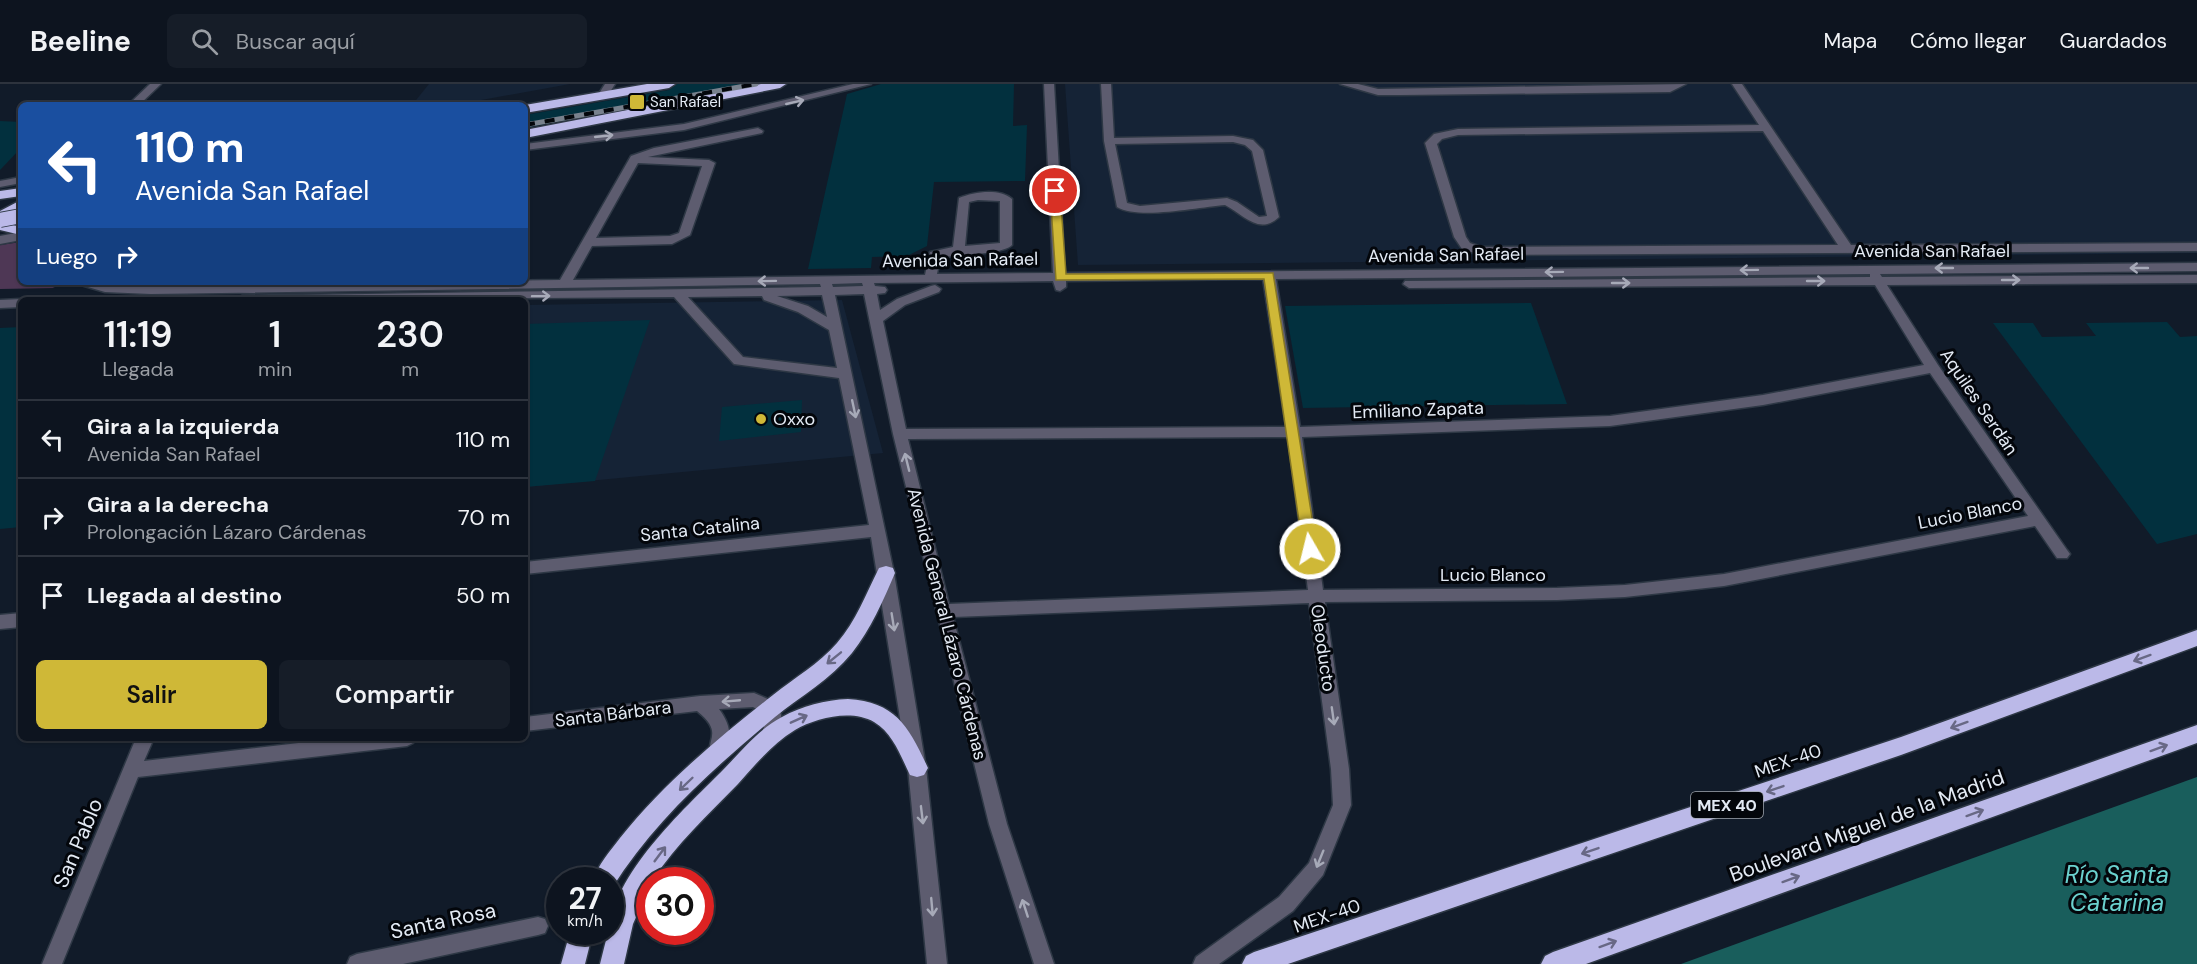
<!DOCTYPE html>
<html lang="es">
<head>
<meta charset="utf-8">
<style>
  body { margin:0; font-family:"DM Sans",sans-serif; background:#161d28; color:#f1f3f6; height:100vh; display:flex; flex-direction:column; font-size:22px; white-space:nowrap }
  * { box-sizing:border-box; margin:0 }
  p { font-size:20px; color:#9a9ea4 }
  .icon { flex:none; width:33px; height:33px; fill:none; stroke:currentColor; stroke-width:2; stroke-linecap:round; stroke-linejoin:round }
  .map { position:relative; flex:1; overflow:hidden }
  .drawer { position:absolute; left:18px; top:213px; width:510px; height:444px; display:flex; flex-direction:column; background:#0d141f; border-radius:9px; box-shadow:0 2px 4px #0004,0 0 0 2px #2d333d }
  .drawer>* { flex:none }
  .hud { position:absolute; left:18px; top:18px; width:510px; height:183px; border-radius:9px; box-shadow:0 2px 4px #0004,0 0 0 2px #2d333d; background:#1a4fa0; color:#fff; overflow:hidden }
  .speed { position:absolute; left:546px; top:783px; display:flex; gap:12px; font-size:30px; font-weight:700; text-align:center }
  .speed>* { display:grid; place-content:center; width:78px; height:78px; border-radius:50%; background:#0d141f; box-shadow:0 2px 4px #0004,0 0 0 2px #2d333d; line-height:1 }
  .speed small { font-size:15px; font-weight:400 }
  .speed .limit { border:9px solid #d22; background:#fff; color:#111 }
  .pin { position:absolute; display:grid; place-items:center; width:51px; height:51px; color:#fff; margin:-26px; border:3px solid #fff; border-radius:50%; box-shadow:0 2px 6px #0007 }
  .me { position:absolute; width:66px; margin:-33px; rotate:352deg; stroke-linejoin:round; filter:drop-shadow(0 0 4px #0008) }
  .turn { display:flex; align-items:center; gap:21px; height:126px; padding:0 18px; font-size:27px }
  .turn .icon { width:78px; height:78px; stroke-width:2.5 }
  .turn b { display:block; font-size:42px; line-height:51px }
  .then { display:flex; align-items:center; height:57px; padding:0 18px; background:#0003; gap:12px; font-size:22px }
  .eta { display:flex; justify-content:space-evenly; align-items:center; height:102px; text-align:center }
  .eta b { font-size:36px; font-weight:600; line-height:42px }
  .cta { display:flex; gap:12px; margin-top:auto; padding:12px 18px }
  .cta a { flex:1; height:69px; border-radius:9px; background:#cfb837; color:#111; font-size:24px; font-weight:600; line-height:69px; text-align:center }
  .cta a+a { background:#161d28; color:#f1f3f6 }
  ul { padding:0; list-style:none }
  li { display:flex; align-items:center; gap:18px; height:78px; padding:0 18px; border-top:2px solid #2d333d }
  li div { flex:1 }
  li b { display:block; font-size:22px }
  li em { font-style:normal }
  header { display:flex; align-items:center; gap:36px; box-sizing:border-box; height:84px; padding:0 30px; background:#0d141f; border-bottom:2px solid #2d333d }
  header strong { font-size:28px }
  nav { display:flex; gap:33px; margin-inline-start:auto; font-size:21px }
  .search { width:420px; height:54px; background:#161d28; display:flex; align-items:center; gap:15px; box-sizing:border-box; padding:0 21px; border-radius:9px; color:#9a9ea4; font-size:22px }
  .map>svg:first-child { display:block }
  .built { fill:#152336 }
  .green { fill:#4e3755 }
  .water { fill:#195e5c }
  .building { fill:#02303e }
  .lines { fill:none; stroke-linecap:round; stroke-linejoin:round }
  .minor-casing { stroke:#2e3845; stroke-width:3 }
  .highway-casing { stroke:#2e3845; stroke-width:3 }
  .minor { fill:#5d5c6f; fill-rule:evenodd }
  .highway { fill:#bbb9e8; fill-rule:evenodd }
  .rail-casing { stroke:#78818d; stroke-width:5 }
  .rail { stroke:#03060b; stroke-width:4; stroke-dasharray:10; stroke-linecap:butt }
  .highway-bridge-casing { stroke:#2e3845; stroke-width:16; stroke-linecap:butt }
  .highway-bridge { stroke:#bbb9e8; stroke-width:14 }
  .oneway { stroke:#a7aab8 }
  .oneway2 { stroke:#686885 }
  .route { fill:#cfb837; stroke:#877824; stroke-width:1.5 }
  .poi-dot { fill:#cfb837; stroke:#03060b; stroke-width:2 }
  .labels { text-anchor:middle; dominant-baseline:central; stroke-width:6; stroke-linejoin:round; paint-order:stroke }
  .far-poi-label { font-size:15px; fill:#e3eaf4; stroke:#03060b; text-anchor:start }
  .shield { fill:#03060b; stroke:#a0a6ae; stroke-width:1.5 }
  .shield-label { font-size:16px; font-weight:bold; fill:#e3eaf4 }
  .street-label { font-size:18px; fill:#e3eaf4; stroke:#03060b }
  .poi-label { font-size:18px; fill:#e3eaf4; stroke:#03060b; text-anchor:start }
  .near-street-label { font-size:21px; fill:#e3eaf4; stroke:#03060b }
  .near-water-label { font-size:24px; font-style:italic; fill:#6bd2cf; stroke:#03060b }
</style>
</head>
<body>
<header>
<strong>Beeline</strong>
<div class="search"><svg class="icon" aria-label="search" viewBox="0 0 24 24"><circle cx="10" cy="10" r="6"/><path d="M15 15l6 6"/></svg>Buscar aquí</div>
<nav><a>Mapa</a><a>Cómo llegar</a><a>Guardados</a></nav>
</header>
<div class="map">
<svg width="2197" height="880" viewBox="0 0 2197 880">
  <rect width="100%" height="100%" fill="#111b29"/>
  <g class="built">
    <polygon points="429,0 570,0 454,21 412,21"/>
    <polygon points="1065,0 2197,0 2197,169 1078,181"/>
    <polygon points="842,216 883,369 525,403 525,221"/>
  </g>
  <polygon class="green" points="21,158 21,198 40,198 55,204 0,205 0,161"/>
  <polygon class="water" points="2197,693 2197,880 1681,880"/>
  <g class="building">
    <polygon points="677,0 749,0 525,44 525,31 669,6"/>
    <polygon points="881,0 1014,0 1013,42 1027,41 1025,97 934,98 927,162 907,172 872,173 871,184 808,185 847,10"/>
    <polygon points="0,37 21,38 21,64 0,86"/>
    <polygon points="1531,219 1567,320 1303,324 1285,222"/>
    <polygon points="650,236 595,397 525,403 525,240"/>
    <polygon points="2167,238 2180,253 2197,252 2197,450 2157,460 1993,239 2033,239 2042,253 2096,252 2086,239"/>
    <polygon points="21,243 21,443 0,445 0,244"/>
    <polygon points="802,316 801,348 719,357 722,323"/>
  </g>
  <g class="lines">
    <defs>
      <g id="minor">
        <polygon points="150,0 161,0 139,21 128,21"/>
        <polygon points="605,0 615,0 607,13 599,13 598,11"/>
        <polygon points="853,0 871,0 684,46 525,66 525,60 684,40"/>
        <path d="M1044,0h10l11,189 1132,-10v8l-317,3 2,3 315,-2v8l-310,2 51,80 129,185 3,4 -3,4h-10l-22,-32 -311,60 -99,11 -68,3 -232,2 24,167 2,36 -28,70 -30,36 -74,53h-26l3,-7 83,-60 30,-34 24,-58 -2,-36 -22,-166 -356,14 54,207 47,140h-20l-45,-140 -96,-390 -29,-140 -29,1 59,278 32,195 21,196h-20l-19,-196 -37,-231 -346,37v-12l344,-37 -30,-147 -105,-14 -60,-67 -438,3 6,-4 579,-9 -1,-3 -669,10 -46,-2 -24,-7 -2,-3 72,4 409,-6 71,-124 23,-8 104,-20 5,3 -1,2 -114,24 61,3 6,3 -25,72 -18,9 -80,2 -19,34 352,-5 5,-23 23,-5 6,-49c15,-6 40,-10 53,1v46c-10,10 -55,9 -72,13l-3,16 116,-1zM638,79l64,3 -23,67 -9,3 -74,2zM978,116l22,1v42l-35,3 4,-44zM1870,190v3l-465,4 -2,3 6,4 466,-3 49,80 -161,30 -153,21 -310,11 -24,-148zM1263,195l23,148 -380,2 -23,-108 22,-16 34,-13 2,-3 -6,-4 -4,1 -34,13 -17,11 -3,-16 8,-1 2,-3 -2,-3 -10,-1 -1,-3 179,-2 3,9 4,1 6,-4v-6zM862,199l1,3 -30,1 -1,-3zM822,211l5,22 -19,-11 -31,-10zM762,212l2,4 34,12 31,18 8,38 -94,-11 -55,-60zM1930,289l98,143 -304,58 -99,11 -68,3 -234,2 -21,-153 308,-11 153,-21zM1288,353l20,153 -359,14 -41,-165z"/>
        <path d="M1101,0h10l3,54 119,-2 20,4 10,10 16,67c-20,19 -36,-3 -54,-12 -26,2 -86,15 -108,2l-13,-66zM1233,58l12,3 7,6 15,65 -8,1 -22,-15 -10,-4 -87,8 -13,-3 -12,-59z"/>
        <polygon points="1340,0 1358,0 1378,5 1686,0 1670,8 1401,11 1378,11"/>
        <path d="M1732,0h10l109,161 346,-2v8l-717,4 -18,-6 -8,-12 -29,-94 9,-9 24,-5 301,-4zM1763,47l75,114 -357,2 -11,-4 -4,-6 -29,-93 5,-5 16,-4z"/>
        <polygon points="21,93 21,99 0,103 0,97"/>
        <polygon points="21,148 21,156 0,160 0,152"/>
        <polygon points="21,215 25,216 21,216 21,223 0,224 0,216"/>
        <polygon points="21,529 21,543 0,545 0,531"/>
        <path d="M754,609l23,10c7,14 5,25 -2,39l-6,3 -6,-3 -3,-5 4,-10v-14l-11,-6 -34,2c12,16 14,31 5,49l-6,3 -6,-3c-9,-18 14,-24 -15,-47l-172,20v-14l175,-21z"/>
        <polygon points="136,654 154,654 144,677 341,654 416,654 413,659 407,662 138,693 62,880 42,880"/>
        <polygon points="538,833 545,835 548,842 545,849 538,851 403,880 347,880 350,873 357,870"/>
      </g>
      <g id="highway">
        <polygon points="647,0 675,0 669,4 525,29 525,21"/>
        <polygon points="761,0 786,0 780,4 525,54 525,46"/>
        <polygon points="21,104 21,112 0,115 0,107"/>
        <polygon points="21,116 21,126 5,139 21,143 21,151 0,146 0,127"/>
        <path d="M886,482l7,2 2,5c-12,28 -24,56 -43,80 -21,26 -51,43 -77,64 -61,51 -120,103 -163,171l-2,-8h-17c5,-15 17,-29 27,-42 43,-54 98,-100 153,-143 21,-17 46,-31 64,-52 19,-22 29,-49 42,-75z"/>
        <polygon points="2197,546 2197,562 1901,671 1288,880 1242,880 1246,872 1254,868 1901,653"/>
        <path d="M848,615c48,3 61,28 80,69l-4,7 -7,2 -7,-2c-9,-18 -17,-42 -36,-53 -23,-13 -58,-4 -79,8 -23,14 -40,35 -57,54 -30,31 -62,60 -85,96h-3v6l-17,38 -9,40h-24l8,-32h2c0,-55 74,-123 111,-160 19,-19 36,-42 61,-55 20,-11 43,-17 66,-18z"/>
        <polygon points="2197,641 2197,659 1586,880 1541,880 1545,872 1553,868"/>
        <polygon points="570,848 593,848 585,880 561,880"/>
      </g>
    </defs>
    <use href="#minor" class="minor-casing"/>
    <use href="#highway" class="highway-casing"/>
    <use href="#minor" class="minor"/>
    <use href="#highway" class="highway"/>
    <defs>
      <g id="rail">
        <polyline points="525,41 756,0"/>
        <polyline points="0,132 21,129"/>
      </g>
    </defs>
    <use href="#rail" class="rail-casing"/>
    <use href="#rail" class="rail"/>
    <defs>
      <polyline id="highway-bridge" points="0,136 21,132"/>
    </defs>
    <use href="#highway-bridge" class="highway-bridge-casing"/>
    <use href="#highway-bridge" class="highway-bridge"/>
  </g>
  <defs><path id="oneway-shaft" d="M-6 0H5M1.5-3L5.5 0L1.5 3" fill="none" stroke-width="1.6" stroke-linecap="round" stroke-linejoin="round" transform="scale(1.5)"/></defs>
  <g class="oneway">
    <use href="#oneway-shaft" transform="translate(795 18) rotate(-13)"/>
    <use href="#oneway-shaft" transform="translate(604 52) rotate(-6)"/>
    <use href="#oneway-shaft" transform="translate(1944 184) rotate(180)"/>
    <use href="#oneway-shaft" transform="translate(2139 184) rotate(180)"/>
    <use href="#oneway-shaft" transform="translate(1749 186) rotate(179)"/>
    <use href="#oneway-shaft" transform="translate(1554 188) rotate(179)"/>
    <use href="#oneway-shaft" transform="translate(2011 196)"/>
    <use href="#oneway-shaft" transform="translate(767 197) rotate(179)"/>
    <use href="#oneway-shaft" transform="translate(1816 197)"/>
    <use href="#oneway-shaft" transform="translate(1621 199)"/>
    <use href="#oneway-shaft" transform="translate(541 212) rotate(-1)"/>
    <use href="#oneway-shaft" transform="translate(854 325) rotate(78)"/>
    <use href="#oneway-shaft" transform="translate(907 378) rotate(-104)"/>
    <use href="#oneway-shaft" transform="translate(893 538) rotate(81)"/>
    <use href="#oneway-shaft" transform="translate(731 617) rotate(175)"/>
    <use href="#oneway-shaft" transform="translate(1333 632) rotate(82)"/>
    <use href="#oneway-shaft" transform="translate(922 731) rotate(83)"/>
    <use href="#oneway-shaft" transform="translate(1320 775) rotate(112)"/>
    <use href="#oneway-shaft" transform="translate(932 823) rotate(85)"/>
    <use href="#oneway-shaft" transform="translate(1025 824) rotate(-108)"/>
  </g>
  <g class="oneway2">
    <use href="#oneway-shaft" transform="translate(834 574) rotate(141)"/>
    <use href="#oneway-shaft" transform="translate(2142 574) rotate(160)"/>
    <use href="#oneway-shaft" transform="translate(799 635) rotate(-24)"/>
    <use href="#oneway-shaft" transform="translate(1959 641) rotate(160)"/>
    <use href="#oneway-shaft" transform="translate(2159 664) rotate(-20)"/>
    <use href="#oneway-shaft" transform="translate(686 700) rotate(136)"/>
    <use href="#oneway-shaft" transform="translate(1775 705) rotate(161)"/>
    <use href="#oneway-shaft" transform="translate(1975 729) rotate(-20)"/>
    <use href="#oneway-shaft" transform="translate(1590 767) rotate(161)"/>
    <use href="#oneway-shaft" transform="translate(660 770) rotate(-53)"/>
    <use href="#oneway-shaft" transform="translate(1791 795) rotate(-20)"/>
    <use href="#oneway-shaft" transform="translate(1608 860) rotate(-20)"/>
  </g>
  <polygon class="route" points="1055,104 1060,107 1066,190 1273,189 1317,465 1315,469 1305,469 1303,465 1264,195 1056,196 1050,107"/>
  <g class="poi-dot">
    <rect x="629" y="10" width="16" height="16" rx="3"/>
    <circle cx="761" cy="335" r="6"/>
  </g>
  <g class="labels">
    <g class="far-poi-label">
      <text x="650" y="18">San Rafael</text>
    </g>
    <rect class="shield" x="1691" y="708" width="72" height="26" rx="4.5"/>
    <g class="shield-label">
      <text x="1727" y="721">MEX 40</text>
    </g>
    <g class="street-label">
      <text x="1932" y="167">Avenida San Rafael</text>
      <text transform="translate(1446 171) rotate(-1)">Avenida San Rafael</text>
      <text transform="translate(960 176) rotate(-1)">Avenida San Rafael</text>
      <text transform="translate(1979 318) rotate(56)">Aquiles Serdán</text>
      <text transform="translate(1418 326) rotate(-2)">Emiliano Zapata</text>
      <text transform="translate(1970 429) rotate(-11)">Lucio Blanco</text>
      <text transform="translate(700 445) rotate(-6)">Santa Catalina</text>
      <text x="1493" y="491">Lucio Blanco</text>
      <text transform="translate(947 540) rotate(76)">Avenida General Lázaro Cárdenas</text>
      <text transform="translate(1323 564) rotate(82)">Oleoducto</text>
      <text transform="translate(613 630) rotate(-7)">Santa Bárbara</text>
      <text transform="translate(1788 677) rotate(-19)">MEX-40</text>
      <text transform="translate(1327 832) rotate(-19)">MEX-40</text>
    </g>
    <g class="poi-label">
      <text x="773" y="335">Oxxo</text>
    </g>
    <g class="near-street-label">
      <text transform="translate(1867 742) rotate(-20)">Boulevard Miguel de la Madrid</text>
      <text transform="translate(78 759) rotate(-67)">San Pablo</text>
      <text transform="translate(443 837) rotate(-12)">Santa Rosa</text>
    </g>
    <g class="near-water-label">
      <text x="2117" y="790">Río Santa<tspan x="2117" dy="28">Catarina</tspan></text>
    </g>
  </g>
</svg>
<div class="speed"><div>27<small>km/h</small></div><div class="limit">30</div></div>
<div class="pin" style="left:1055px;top:107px;background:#d93025"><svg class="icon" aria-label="arrive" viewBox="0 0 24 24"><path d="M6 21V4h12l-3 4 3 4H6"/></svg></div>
<svg class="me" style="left:1310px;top:465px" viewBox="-20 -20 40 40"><circle r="17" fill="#cfb837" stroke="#fff" stroke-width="3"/><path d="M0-11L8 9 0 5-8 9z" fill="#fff"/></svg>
<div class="hud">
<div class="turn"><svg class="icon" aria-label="left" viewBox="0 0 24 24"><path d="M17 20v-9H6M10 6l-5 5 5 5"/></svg><div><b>110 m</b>Avenida San Rafael</div></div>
<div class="then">Luego<svg class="icon" aria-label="right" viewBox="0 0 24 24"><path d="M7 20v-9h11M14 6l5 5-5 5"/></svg></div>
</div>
<section class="drawer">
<div class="eta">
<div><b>11:19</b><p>Llegada</p></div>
<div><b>1</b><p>min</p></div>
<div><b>230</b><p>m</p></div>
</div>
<ul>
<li><svg class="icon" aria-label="left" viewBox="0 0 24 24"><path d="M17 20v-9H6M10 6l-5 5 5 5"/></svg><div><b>Gira a la izquierda</b><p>Avenida San Rafael</p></div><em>110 m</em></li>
<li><svg class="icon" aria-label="right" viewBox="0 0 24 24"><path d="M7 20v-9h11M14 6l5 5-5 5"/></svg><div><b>Gira a la derecha</b><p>Prolongación Lázaro Cárdenas</p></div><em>70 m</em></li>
<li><svg class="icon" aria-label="arrive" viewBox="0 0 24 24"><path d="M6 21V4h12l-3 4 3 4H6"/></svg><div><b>Llegada al destino</b></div><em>50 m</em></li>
</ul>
<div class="cta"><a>Salir</a><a>Compartir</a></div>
</section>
</div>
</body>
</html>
